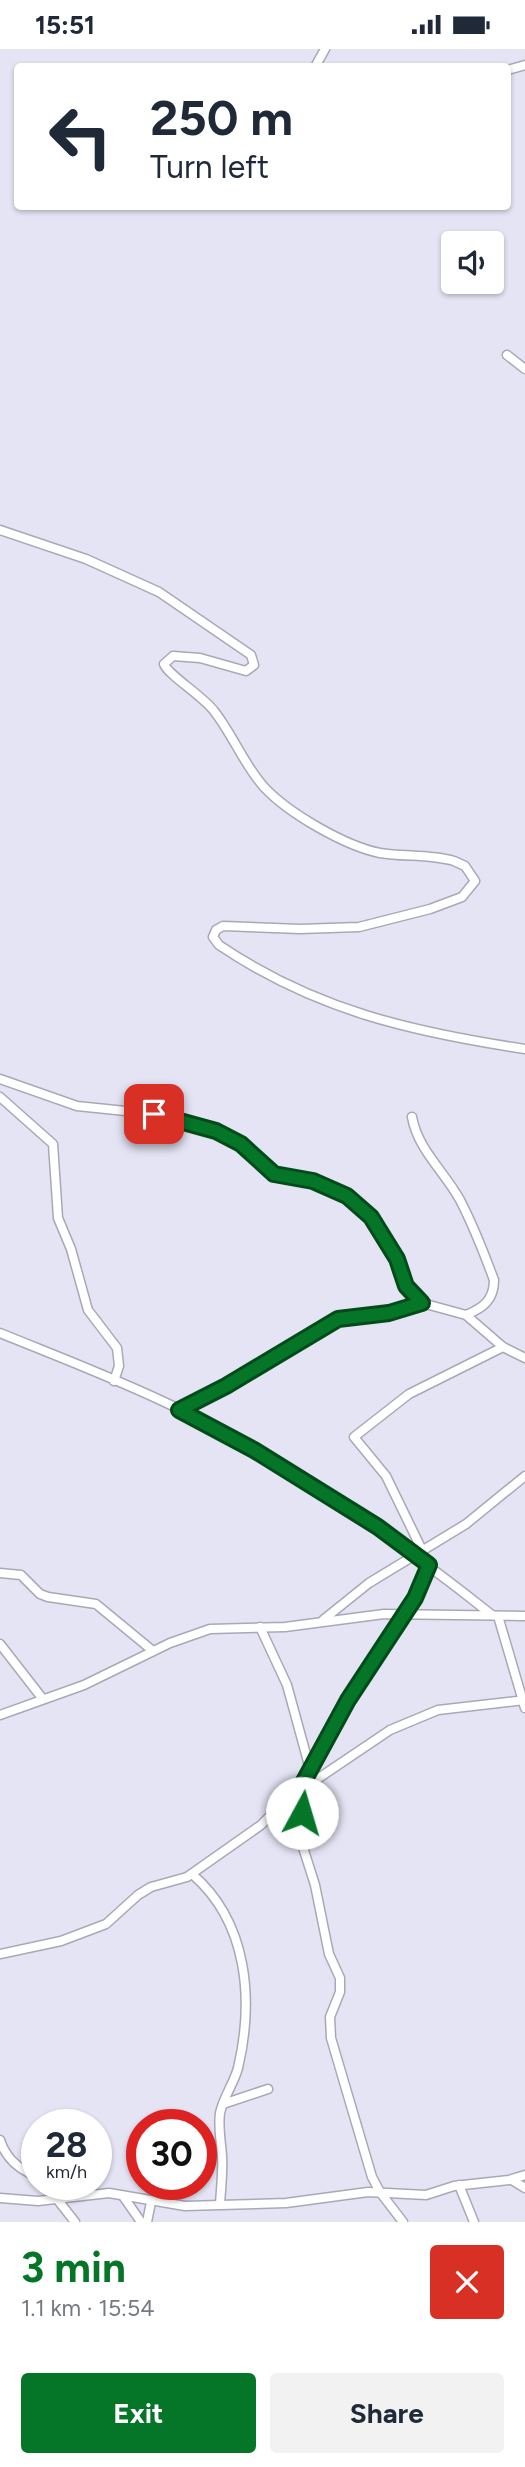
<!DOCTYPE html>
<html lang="en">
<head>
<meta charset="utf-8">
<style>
  body { margin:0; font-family:Figtree,sans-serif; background:#f2f2f3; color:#1f2937; height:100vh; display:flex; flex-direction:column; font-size:26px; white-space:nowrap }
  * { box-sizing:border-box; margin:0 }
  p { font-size:23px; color:#747a83 }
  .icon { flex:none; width:38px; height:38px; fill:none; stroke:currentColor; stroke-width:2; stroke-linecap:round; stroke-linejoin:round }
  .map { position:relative; height:2173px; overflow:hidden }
  .side { display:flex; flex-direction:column; background:#fff; flex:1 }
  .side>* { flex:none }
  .guide { position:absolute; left:14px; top:14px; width:497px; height:147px; border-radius:7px; box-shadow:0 2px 5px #0004; background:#fff; color:#1f2937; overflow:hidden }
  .controls { position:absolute; left:441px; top:182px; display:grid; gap:14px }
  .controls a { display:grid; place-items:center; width:63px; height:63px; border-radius:7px; background:#fff; box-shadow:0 2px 5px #0004; font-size:35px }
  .speed { position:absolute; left:21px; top:2060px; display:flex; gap:14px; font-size:35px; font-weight:700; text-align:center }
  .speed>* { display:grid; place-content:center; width:91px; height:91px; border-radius:50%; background:#fff; box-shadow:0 2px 5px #0004; line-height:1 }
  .speed small { font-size:18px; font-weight:400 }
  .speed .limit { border:10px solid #d22; background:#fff; color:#111 }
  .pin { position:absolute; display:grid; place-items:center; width:60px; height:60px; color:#fff; margin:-30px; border-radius:14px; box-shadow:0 4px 10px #0006 }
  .me { position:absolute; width:77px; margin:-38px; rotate:6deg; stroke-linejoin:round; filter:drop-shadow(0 0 5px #0008) }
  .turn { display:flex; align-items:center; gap:24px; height:147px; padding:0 21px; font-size:32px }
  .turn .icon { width:91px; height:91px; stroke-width:2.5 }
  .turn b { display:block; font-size:49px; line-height:60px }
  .round { display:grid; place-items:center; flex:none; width:74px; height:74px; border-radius:7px; background:#f2f2f3 }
  .summary { display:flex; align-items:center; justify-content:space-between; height:119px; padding:0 21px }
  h1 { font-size:42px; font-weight:700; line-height:52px; color:#057528 }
  .button { display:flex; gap:14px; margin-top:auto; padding:14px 21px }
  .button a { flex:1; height:80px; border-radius:7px; background:#057528; color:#fff; font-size:28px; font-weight:700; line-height:80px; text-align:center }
  .button a+a { background:#f2f2f3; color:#1f2937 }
  .status { display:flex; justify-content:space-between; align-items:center; height:49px; padding:0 35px; background:#fff; direction:ltr }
  .status svg { height:19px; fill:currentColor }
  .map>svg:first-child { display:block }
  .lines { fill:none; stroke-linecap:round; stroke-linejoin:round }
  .street-casing { stroke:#a9a8b7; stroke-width:11 }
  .street { stroke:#fff; stroke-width:8 }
  .route-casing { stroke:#034c1a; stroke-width:18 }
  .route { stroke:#057528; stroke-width:12 }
</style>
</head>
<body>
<div class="status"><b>15:51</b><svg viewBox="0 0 49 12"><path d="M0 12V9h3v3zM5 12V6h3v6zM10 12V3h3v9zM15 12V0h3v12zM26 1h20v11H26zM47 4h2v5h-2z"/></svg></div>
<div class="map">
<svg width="525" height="2173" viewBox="0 0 525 2173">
  <rect width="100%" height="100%" fill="#e5e4f5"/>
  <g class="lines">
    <defs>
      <g id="street">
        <polyline points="315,18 325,0"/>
        <polyline points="508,21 525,16"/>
        <polyline points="507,306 525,320"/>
        <path d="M0,481l86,29 73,33 92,63 3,10 -8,6 -46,-13 -27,-2 -9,8c4,11 39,32 50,47 19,24 30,54 50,76 24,26 81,59 116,66 24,4 50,1 74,8l11,5 10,15 -13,16 -32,12 -71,18 -59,2 -77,-3 -7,4 -3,7 6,8c96,65 193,87 306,104"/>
        <polyline points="0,1030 77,1057 145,1064 202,1077 241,1095 274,1125 313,1132 347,1147 371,1168 397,1210 406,1237 422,1254"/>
        <polyline points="0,1048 53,1095 58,1169 71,1200 88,1261 117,1299 119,1317 114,1332"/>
        <path d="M412,1068c6,33 32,54 48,83 13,25 24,53 34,80 0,20 -11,28 -28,35"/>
        <path d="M0,1284c59,24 120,47 177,75 113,56 217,129 315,207"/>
        <polyline points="179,1361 226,1337 338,1270 389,1264 422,1254 466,1266 503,1298 525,1309"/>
        <polyline points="423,1503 386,1427 354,1388 409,1345 503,1298"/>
        <polyline points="0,1524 21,1526 40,1545 48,1548 96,1555 153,1602"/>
        <polyline points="498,1567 525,1659"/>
        <polyline points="323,1571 369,1534 466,1475 525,1427"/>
        <polyline points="260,1578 287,1636 310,1720"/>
        <polyline points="0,1595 42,1649"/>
        <polyline points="0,1666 84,1636 170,1594 210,1580 285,1578 384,1565 525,1567"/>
        <polyline points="304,1732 300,1789 315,1836 329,1905 340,1929 340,1943 330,1968 331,1989 372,2128 380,2143 403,2173"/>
        <polyline points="304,1739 390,1681 438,1661 525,1651"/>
        <path d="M192,1825c56,48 62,126 46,194 -4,15 -14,28 -18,45 -2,13 1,29 2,43 1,16 -1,32 -2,48"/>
        <polyline points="0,1905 61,1892 106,1875 138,1846 151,1838 187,1828 261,1776 304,1732 347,1651 415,1549 429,1516"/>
        <polyline points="223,2055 268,2040"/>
        <path d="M0,2091c5,16 15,26 29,33l8,-4"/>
        <polyline points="512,2131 525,2139"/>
        <polyline points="459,2136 474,2173"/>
        <polyline points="123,2147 141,2173"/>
        <polyline points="0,2149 38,2152 109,2144 185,2157 286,2154 368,2143 426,2146 454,2137 509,2131 525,2126"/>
        <polyline points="57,2150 75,2173"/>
        <polyline points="147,2173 151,2153"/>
      </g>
    </defs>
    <use href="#street" class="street-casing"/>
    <use href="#street" class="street"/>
  </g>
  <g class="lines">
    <defs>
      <polyline id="route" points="154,1065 216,1082 241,1095 274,1125 313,1132 347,1147 371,1168 397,1210 406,1237 422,1254 389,1264 338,1270 226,1337 179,1361 254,1401 378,1478 429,1516 415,1549 348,1651 304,1732 302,1764"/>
    </defs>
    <use href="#route" class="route-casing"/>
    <use href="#route" class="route"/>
  </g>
</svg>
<div class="controls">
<a><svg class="icon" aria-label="sound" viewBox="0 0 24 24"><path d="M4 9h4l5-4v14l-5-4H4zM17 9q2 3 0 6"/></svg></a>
</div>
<div class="speed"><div>28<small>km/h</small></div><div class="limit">30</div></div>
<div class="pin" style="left:154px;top:1065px;background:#d93025"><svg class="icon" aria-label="arrive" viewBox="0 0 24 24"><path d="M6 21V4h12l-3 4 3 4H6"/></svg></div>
<svg class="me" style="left:302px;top:1764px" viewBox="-20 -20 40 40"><circle r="19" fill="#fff"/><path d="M0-13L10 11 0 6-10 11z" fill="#057528"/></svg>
<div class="guide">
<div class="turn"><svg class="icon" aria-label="left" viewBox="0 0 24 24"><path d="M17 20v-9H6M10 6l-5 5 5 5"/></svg><div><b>250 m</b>Turn left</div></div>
</div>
</div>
<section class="side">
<div class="summary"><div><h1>3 min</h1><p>1.1 km · 15:54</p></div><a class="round" style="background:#d93025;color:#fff"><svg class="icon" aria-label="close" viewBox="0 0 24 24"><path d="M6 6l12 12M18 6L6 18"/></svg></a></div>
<div class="button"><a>Exit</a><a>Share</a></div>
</section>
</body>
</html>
